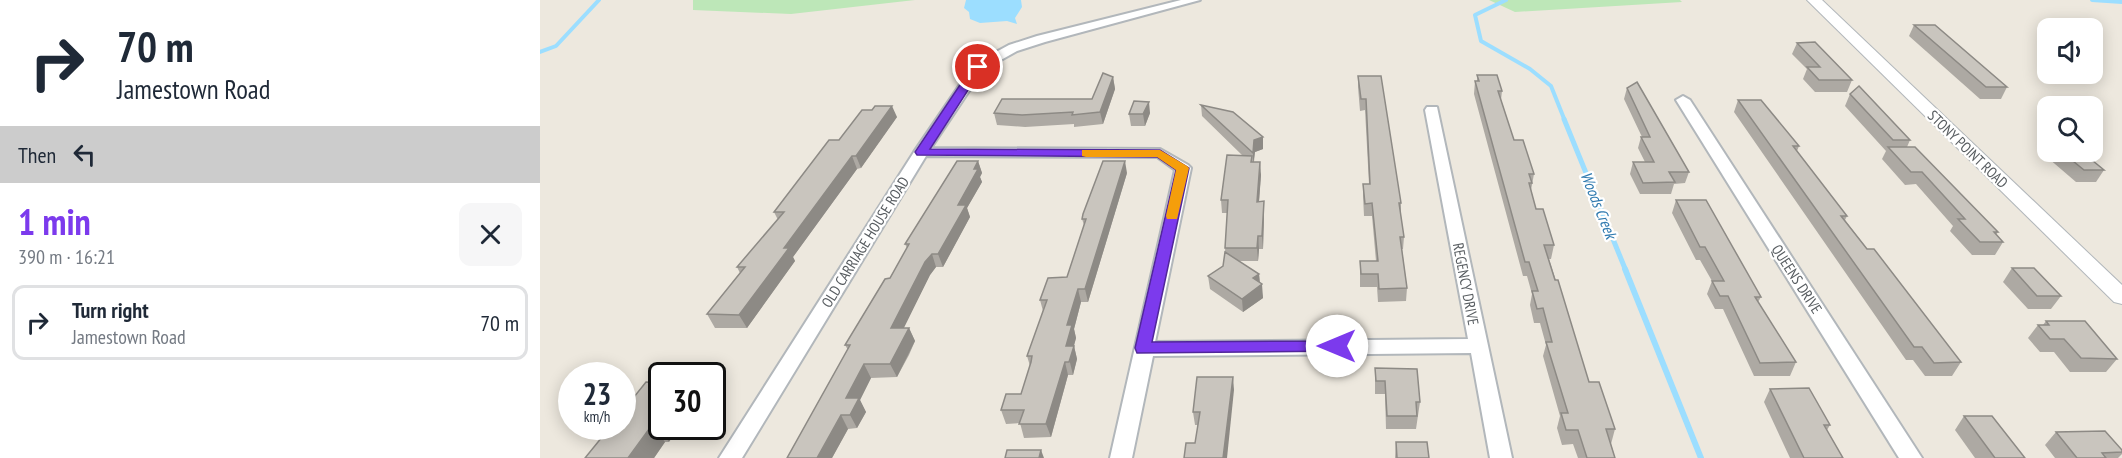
<!DOCTYPE html>
<html lang="en">
<head>
<meta charset="utf-8">
<style>
  body { margin:0; font-family:"PT Sans Narrow",sans-serif; background:#f6f6f7; color:#1f2937; height:100vh; display:flex; flex-direction:column; font-size:22px; white-space:nowrap }
  * { box-sizing:border-box; margin:0 }
  p { font-size:20px; color:#747a83 }
  .icon { flex:none; width:33px; height:33px; fill:none; stroke:currentColor; stroke-width:2; stroke-linecap:round; stroke-linejoin:round }
  .map { position:relative; flex:1; overflow:hidden }
  .panel { display:flex; flex-direction:column; background:#fff; width:540px }
  .panel>* { flex:none }
  .hud { background:#fff; color:#1f2937; overflow:hidden }
  .buttons { position:absolute; left:1497px; top:18px; display:grid; gap:12px }
  .buttons a { display:grid; place-items:center; width:66px; height:66px; border-radius:12px; background:#fff; box-shadow:0 3px 15px #0003; font-size:30px }
  .speed { position:absolute; left:18px; top:362px; display:flex; gap:12px; font-size:30px; font-weight:700; text-align:center }
  .speed>* { display:grid; place-content:center; width:78px; height:78px; border-radius:50%; background:#fff; box-shadow:0 3px 15px #0003; line-height:1 }
  .speed small { font-size:15px; font-weight:400 }
  .speed .limit { border:3px solid #111; border-radius:9px; background:#fff; color:#111 }
  .pin { position:absolute; display:grid; place-items:center; width:51px; height:51px; color:#fff; margin:-26px; border:3px solid #fff; border-radius:50%; box-shadow:0 2px 6px #0007 }
  .me { position:absolute; width:66px; margin:-33px; rotate:270deg; stroke-linejoin:round; filter:drop-shadow(0 0 4px #0008) }
  .turn { display:flex; align-items:center; gap:21px; height:126px; padding:0 18px; font-size:27px }
  .turn .icon { width:78px; height:78px; stroke-width:2.5 }
  .turn b { display:block; font-size:42px; line-height:51px }
  .then { display:flex; align-items:center; height:57px; padding:0 18px; background:#0003; gap:12px; font-size:22px }
  .round { display:grid; place-items:center; flex:none; width:63px; height:63px; border-radius:12px; background:#f6f6f7 }
  .headline { display:flex; align-items:center; justify-content:space-between; height:102px; padding:0 18px }
  h1 { font-size:36px; font-weight:600; line-height:45px; color:#7c3aed }
  ul { padding:0; list-style:none }
  li { display:flex; align-items:center; gap:18px; height:75px; margin:0 12px 9px; padding:0 6px; border:3px solid #e0e1e3; border-radius:12px }
  li div { flex:1 }
  li b { display:block; font-size:22px }
  li em { font-style:normal }
  main { display:flex; flex:1; min-height:0 }
  .map>svg:first-child { display:block }
  .green { fill:#bde7b8 }
  .water { fill:#9cdeff }
  .lines { fill:none; stroke-linecap:round; stroke-linejoin:round }
  .stream-far2 { stroke:#9cdeff; stroke-width:4 }
  .stream-far1 { stroke:#9cdeff; stroke-width:5 }
  .stream { stroke:#9cdeff; stroke-width:6 }
  .minor-casing { stroke:#b2b7bb; stroke-width:4 }
  .tertiary-casing { stroke:#b2b7bb; stroke-width:2 }
  .minor { fill:#fff; fill-rule:evenodd }
  .tertiary { fill:#fff; fill-rule:evenodd }
  .wall { fill:#ada9a3 }
  .shaded-wall { fill:#8d8a85 }
  .building { fill:#c9c5be; stroke:#8d8a85; stroke-width:1.5 }
  .route { fill:#7c3aed; stroke:#51269a; stroke-width:1.5 }
  .slow { fill:#f59e0b }
  .labels { text-anchor:middle; dominant-baseline:central; stroke-width:4.5; stroke-linejoin:round; paint-order:stroke }
  .street-label { font-size:15px; fill:#585d61; stroke:#fff }
  .water-label { font-size:16px; font-style:italic; fill:#307aaf; stroke:#fff }
</style>
</head>
<body>
<main>
<section class="panel">
<div class="hud">
<div class="turn"><svg class="icon" aria-label="right" viewBox="0 0 24 24"><path d="M7 20v-9h11M14 6l5 5-5 5"/></svg><div><b>70 m</b>Jamestown Road</div></div>
<div class="then">Then<svg class="icon" aria-label="left" viewBox="0 0 24 24"><path d="M17 20v-9H6M10 6l-5 5 5 5"/></svg></div>
</div>
<div class="headline"><div><h1>1 min</h1><p>390 m · 16:21</p></div><a class="round"><svg class="icon" aria-label="close" viewBox="0 0 24 24"><path d="M6 6l12 12M18 6L6 18"/></svg></a></div>
<ul>
<li><svg class="icon" aria-label="right" viewBox="0 0 24 24"><path d="M7 20v-9h11M14 6l5 5-5 5"/></svg><div><b>Turn right</b><p>Jamestown Road</p></div><em>70 m</em></li>
</ul>
</section>
<div class="map">
<svg width="1582" height="458" viewBox="0 0 1582 458">
  <rect width="100%" height="100%" fill="#ede8de"/>
  <g class="green">
    <polygon points="153,0 375,0 251,14 153,10"/>
    <polygon points="949,0 1140,0 1142,2 975,12"/>
  </g>
  <polygon class="water" points="426,0 481,0 482,7 475,18 477,24 467,21 440,23 430,19 429,12 424,8"/>
  <g class="lines">
    <g class="stream-far2">
      <polyline points="966,0 935,15 941,41 990,69 1011,86 1025,121"/>
      <polyline points="1552,0 1582,2"/>
      <polyline points="0,52 16,46 59,0"/>
    </g>
    <polyline class="stream-far1" points="1024,119 1086,271"/>
    <polyline class="stream" points="1085,269 1161,458"/>
    <defs>
      <g id="minor">
        <polygon points="641,0 660,0 505,42 477,51 443,70 391,148 620,149 648,165 651,168 615,342 928,339 885,110 887,107 897,107 972,458 950,458 931,353 613,356 592,458 570,458 635,170 617,157 386,156 202,458 179,458 374,152 434,64 469,45 497,36"/>
        <polygon points="1143,96 1150,100 1382,458 1359,458 1136,100"/>
      </g>
      <polygon id="tertiary" points="1267,0 1282,0 1582,285 1582,304 1574,302"/>
    </defs>
    <use href="#minor" class="minor-casing"/>
    <use href="#tertiary" class="tertiary-casing"/>
    <use href="#minor" class="minor"/>
    <use href="#tertiary" class="tertiary"/>
  </g>
  <g class="wall">
    <polygon points="1374,25 1467,87 1461,99 1440,99 1369,36"/>
    <polygon points="1257,43 1312,80 1307,92 1275,92 1263,79 1267,69 1252,54"/>
    <polygon points="937,75 962,91 961,100 974,140 994,174 991,190 996,209 1014,245 1011,259 1009,259 1049,382 1075,429 1071,444 1075,458 1038,458 1033,444 1022,445 1017,428 1020,416 1003,356 1006,345 1000,323 994,323 990,305 992,294 987,276 983,276 934,94 935,81 937,81"/>
    <polygon points="818,76 861,203 861,216 864,237 863,249 862,249 867,288 866,301 838,302 837,287 820,287 820,261 836,261 832,216 824,216 823,196 823,184 829,184 825,110 820,111 818,87"/>
    <polygon points="573,77 575,89 563,124 534,127 534,124 485,127 457,125 454,113 552,99"/>
    <polygon points="1087,88 1149,172 1145,183 1134,184 1131,194 1100,194 1090,174 1093,162 1105,162 1098,148 1101,137 1102,137 1084,99"/>
    <polygon points="1310,94 1370,140 1367,147 1458,232 1456,235 1463,242 1455,255 1432,255 1410,231 1413,226 1376,184 1365,185 1342,159 1346,151 1305,106"/>
    <polygon points="1198,100 1259,146 1257,151 1307,216 1305,220 1327,249 1421,362 1412,376 1385,376 1373,360 1366,360 1194,112"/>
    <polygon points="661,105 723,149 715,152 714,162 721,175 719,202 724,201 724,214 723,249 719,249 718,261 699,261 719,274 720,283 723,298 703,312 670,289 668,276 683,266 685,252 687,213 682,213 681,200 703,156 662,116"/>
    <polygon points="332,110 357,117 321,168 317,169 253,257 255,261 207,328 175,328 167,314 200,273 197,267 238,220 234,212 299,140"/>
    <polygon points="610,113 605,126 591,126 589,114"/>
    <polygon points="1512,152 1542,152 1564,170 1556,182 1536,182 1508,158"/>
    <polygon points="438,161 442,173 440,177 442,182 427,208 430,217 403,267 396,267 390,275 363,328 369,328 375,341 369,355 357,377 331,378 320,400 326,412 317,428 308,429 292,458 308,350 305,345 350,278 367,248 365,244"/>
    <polygon points="587,173 548,302 541,302 534,329 536,338 534,346 537,359 533,375 528,375 511,437 484,438 480,423 466,424 461,410 481,394 490,366 487,356 503,311 500,300 527,277 544,225 542,219"/>
    <polygon points="1136,200 1221,297 1218,302 1256,362 1250,376 1214,376 1183,309 1175,309 1167,294 1172,281 1160,260 1156,260 1132,213"/>
    <polygon points="1472,268 1521,296 1511,309 1488,309 1463,282"/>
    <polygon points="1506,321 1577,359 1566,372 1530,372 1514,352 1500,352 1488,338 1498,325 1503,325"/>
    <polygon points="835,368 880,402 876,429 846,429 845,394 835,394"/>
    <polygon points="106,382 129,442 125,442 114,458"/>
    <polygon points="1230,389 1290,425 1287,430 1303,458 1250,458 1224,402"/>
    <polygon points="694,390 658,425 655,425 653,412"/>
    <polygon points="1424,416 1485,458 1435,458 1415,430"/>
    <polygon points="1516,432 1582,450 1582,454 1578,458 1515,458 1505,445"/>
    <polygon points="856,442 889,458 855,458"/>
  </g>
  <g class="shaded-wall">
    <polygon points="573,77 575,89 563,124 560,112"/>
    <polygon points="609,102 610,113 605,126 603,114"/>
    <polygon points="352,106 357,117 321,168 316,156"/>
    <polygon points="723,137 723,149 715,152 713,165 713,153 714,140"/>
    <polygon points="312,156 317,169 253,257 255,261 207,328 199,315 244,248"/>
    <polygon points="438,161 442,173 440,177 442,182 427,208 430,217 403,267 398,254 418,205 434,169"/>
    <polygon points="585,161 587,173 548,302 545,289"/>
    <polygon points="720,162 721,175 718,214 717,202"/>
    <polygon points="724,201 724,214 723,249 722,236"/>
    <polygon points="718,236 719,249 718,261 717,248"/>
    <polygon points="392,254 396,267 390,275 357,342 351,328 385,262"/>
    <polygon points="719,274 720,286 722,284 723,298 703,312 702,299 713,278"/>
    <polygon points="538,289 541,302 534,329 536,338 532,352 534,346 537,359 533,375 526,346 527,325"/>
    <polygon points="369,328 375,341 357,377 350,364"/>
    <polygon points="525,362 528,375 511,437 506,424"/>
    <polygon points="324,364 331,378 320,400 326,412 317,428 310,415 306,398"/>
    <polygon points="693,377 694,390 687,458 683,458"/>
    <polygon points="301,415 308,429 292,458 277,458"/>
    <polygon points="122,417 122,426 140,426 129,442 116,425"/>
    <polygon points="112,425 125,442 114,458 88,458"/>
    <polygon points="501,450 504,458 499,458"/>
  </g>
  <g class="building">
    <polygon points="1374,25 1395,25 1467,87 1446,87"/>
    <polygon points="1275,42 1312,80 1279,80 1267,67 1280,67 1257,43"/>
    <polygon points="563,73 573,77 560,112 532,115 533,112 482,115 454,113 462,99 552,99"/>
    <polygon points="937,75 957,75 962,91 958,91 974,140 983,140 994,174 989,174 992,183 989,183 996,209 1003,209 1014,245 1004,245 1015,280 1018,280 1049,382 1059,382 1075,429 1066,429 1075,458 1047,458 1038,430 1026,430 1021,413 1028,413 1006,342 1012,342 1003,308 997,309 992,291 998,291 989,262 985,262 935,81 939,81"/>
    <polygon points="818,76 841,76 861,203 859,203 864,237 860,237 867,288 839,289 838,274 821,274 820,261 838,261 832,203 825,204 823,184 830,184 826,99 821,99"/>
    <polygon points="1097,82 1149,172 1129,172 1135,182 1103,183 1093,162 1114,162 1101,137 1110,137 1087,88"/>
    <polygon points="1319,86 1370,140 1353,140 1310,94"/>
    <polygon points="1198,100 1221,100 1259,146 1253,146 1307,216 1301,216 1327,249 1334,249 1421,362 1394,363 1382,347 1374,347"/>
    <polygon points="594,101 609,102 603,114 589,114"/>
    <polygon points="661,105 693,112 723,137 714,140 713,153"/>
    <polygon points="335,106 352,106 316,156 312,156 244,248 249,248 199,315 167,314 205,267 197,267 244,212 234,212 289,140 299,140 322,110 332,110"/>
    <polygon points="1348,147 1375,147 1458,232 1454,232 1463,242 1440,242 1418,219 1425,219 1382,172 1371,172"/>
    <polygon points="1522,152 1542,152 1564,170 1544,170"/>
    <polygon points="687,155 712,156 711,162 720,162 717,202 724,201 722,236 718,236 717,248 685,248 688,200 681,200"/>
    <polygon points="417,161 438,161 434,169 438,169 418,205 426,205 398,254 392,254 385,262 351,328 369,328 350,364 324,364 306,398 319,398 310,415 301,415 277,458 247,458 310,345 305,345 345,279 350,278 369,244 365,244"/>
    <polygon points="563,161 585,161 545,289 538,289 527,325 532,325 526,346 534,346 529,362 525,362 506,424 479,424 484,410 461,410 466,394 481,394 491,362 492,356 487,356 507,300 500,300 508,278 527,277 546,219 542,219 543,214"/>
    <polygon points="1136,200 1166,200 1221,297 1215,297 1256,362 1220,363 1188,296 1180,296 1172,281 1184,281 1165,247 1160,247"/>
    <polygon points="685,252 719,274 713,278 722,284 702,299 668,276 683,266"/>
    <polygon points="1472,268 1494,268 1521,296 1497,296"/>
    <polygon points="1506,321 1545,321 1577,359 1541,358 1524,339 1510,339 1498,325 1509,325"/>
    <polygon points="835,368 877,369 880,402 876,402 877,416 847,416 845,381 836,381"/>
    <polygon points="657,377 693,377 683,458 644,458 646,443 655,443 660,412 653,412"/>
    <polygon points="106,382 122,383 122,417 116,425 112,425 88,458 45,458 71,426 82,426 82,412"/>
    <polygon points="1269,388 1290,425 1284,425 1303,458 1264,458 1230,389"/>
    <polygon points="1424,416 1452,416 1485,458 1455,458"/>
    <polygon points="1565,431 1582,450 1582,452 1562,453 1566,458 1537,458 1516,432"/>
    <polygon points="856,442 887,442 889,458 857,458"/>
    <polygon points="467,450 501,450 499,458 465,458"/>
  </g>
  <polygon class="route" points="438,63 443,67 390,149 620,150 649,168 612,342 797,341 805,346 803,351 597,353 595,348 636,170 617,157 377,155 375,152 434,64"/>
  <polygon class="slow" points="542,150 620,150 647,166 649,168 637,219 627,219 626,216 636,170 617,157 546,157 542,156"/>
  <g class="labels">
    <g class="street-label">
      <text transform="translate(1428 149) rotate(44)">STONY POINT ROAD</text>
      <text transform="translate(325 242) rotate(-58)">OLD CARRIAGE HOUSE ROAD</text>
      <text transform="translate(1257 279) rotate(57)">QUEENS DRIVE</text>
      <text transform="translate(926 284) rotate(79)">REGENCY DRIVE</text>
    </g>
    <g class="water-label">
      <text transform="translate(1059 205) rotate(68)">Woods Creek</text>
    </g>
  </g>
</svg>
<div class="buttons">
<a><svg class="icon" aria-label="sound" viewBox="0 0 24 24"><path d="M4 9h4l5-4v14l-5-4H4zM17 9q2 3 0 6"/></svg></a>
<a><svg class="icon" aria-label="search" viewBox="0 0 24 24"><circle cx="10" cy="10" r="6"/><path d="M15 15l6 6"/></svg></a>
</div>
<div class="speed"><div>23<small>km/h</small></div><div class="limit">30</div></div>
<div class="pin" style="left:438px;top:67px;background:#d93025"><svg class="icon" aria-label="arrive" viewBox="0 0 24 24"><path d="M6 21V4h12l-3 4 3 4H6"/></svg></div>
<svg class="me" style="left:797px;top:346px" viewBox="-20 -20 40 40"><circle r="19" fill="#fff"/><path d="M0-13L10 11 0 6-10 11z" fill="#7c3aed"/></svg>
</div>
</main>
</body>
</html>
